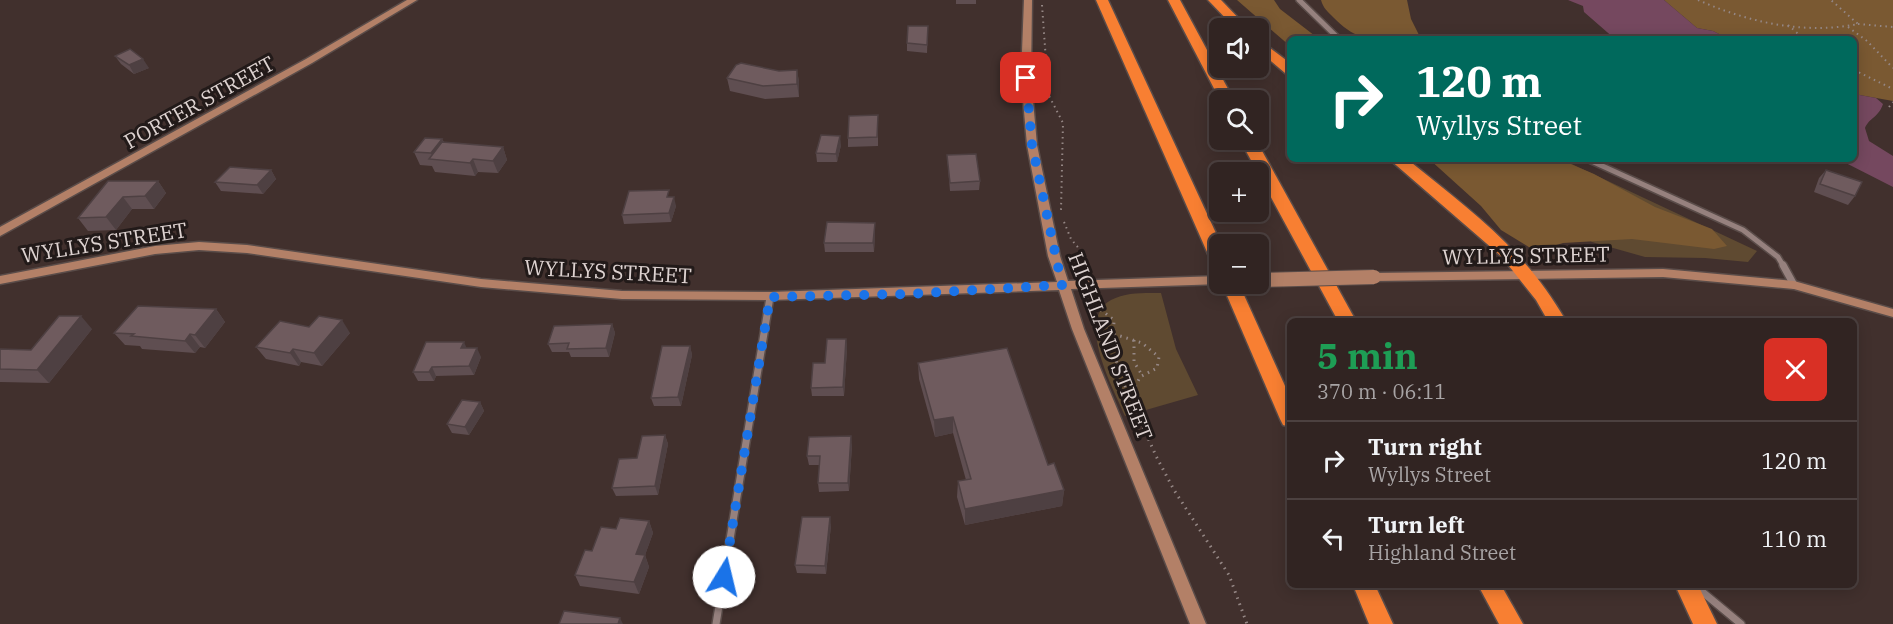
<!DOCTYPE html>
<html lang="en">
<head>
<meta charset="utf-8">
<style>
  body { margin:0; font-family:"IBM Plex Serif",serif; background:#3d302f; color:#f1f3f6; height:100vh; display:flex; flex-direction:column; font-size:22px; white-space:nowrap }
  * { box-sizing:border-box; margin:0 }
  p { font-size:20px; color:#a8a4a5 }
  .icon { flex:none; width:33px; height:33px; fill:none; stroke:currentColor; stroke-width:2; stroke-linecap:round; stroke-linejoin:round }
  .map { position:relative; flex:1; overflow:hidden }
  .panel { position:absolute; left:1287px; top:318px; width:570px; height:270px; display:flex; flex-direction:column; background:#312422; border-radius:9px; box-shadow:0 3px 15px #0003,0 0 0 2px #4c4140 }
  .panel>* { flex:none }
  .top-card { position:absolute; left:1287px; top:36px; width:570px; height:126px; border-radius:9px; box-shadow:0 3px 15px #0003,0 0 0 2px #4c4140; background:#00695c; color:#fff; overflow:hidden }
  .controls { position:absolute; left:1209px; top:18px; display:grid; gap:12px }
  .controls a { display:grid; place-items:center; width:60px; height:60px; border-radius:9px; background:#312422; box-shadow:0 3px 15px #0003,0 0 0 2px #4c4140; font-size:30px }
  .pin { position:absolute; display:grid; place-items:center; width:51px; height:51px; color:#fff; margin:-26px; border-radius:12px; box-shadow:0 3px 9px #0006 }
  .me { position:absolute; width:66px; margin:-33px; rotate:9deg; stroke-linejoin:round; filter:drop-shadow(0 0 4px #0008) }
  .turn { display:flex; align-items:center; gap:21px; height:126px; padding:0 30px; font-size:27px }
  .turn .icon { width:78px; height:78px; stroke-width:2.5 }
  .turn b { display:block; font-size:42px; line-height:51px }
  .round { display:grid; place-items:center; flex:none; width:63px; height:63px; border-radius:9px; background:#3d302f }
  .overview { display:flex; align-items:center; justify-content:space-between; height:102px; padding:0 30px }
  h1 { font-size:36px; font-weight:800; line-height:45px; color:#1e9e55 }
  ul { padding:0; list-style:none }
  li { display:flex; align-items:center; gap:18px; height:78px; padding:0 30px; border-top:2px solid #4c4140 }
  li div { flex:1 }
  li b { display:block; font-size:22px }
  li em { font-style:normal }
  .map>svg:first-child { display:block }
  .green { fill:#5f4a31 }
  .forest { fill:#7a5932 }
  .water { fill:#75485f }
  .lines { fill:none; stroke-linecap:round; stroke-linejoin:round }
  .street-far1-casing { stroke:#5a4c49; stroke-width:8 }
  .street-casing { stroke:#5a4c49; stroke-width:10 }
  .secondary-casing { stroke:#5a4c49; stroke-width:3 }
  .highway-casing { stroke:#5a4c49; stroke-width:3 }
  .path-far1 { stroke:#958785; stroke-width:2; stroke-dasharray:1.5 4; stroke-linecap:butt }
  .path { stroke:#958785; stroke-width:3; stroke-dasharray:1.5 5; stroke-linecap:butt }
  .street-far1 { stroke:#96817e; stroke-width:5 }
  .street { stroke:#96817e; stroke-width:7 }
  .secondary { fill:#b38067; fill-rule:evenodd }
  .highway { fill:#f87f32; fill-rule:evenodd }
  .secondary-bridge-casing { stroke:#5a4c49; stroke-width:16; stroke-linecap:butt }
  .secondary-bridge { stroke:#b38067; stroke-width:14 }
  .wall { fill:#5f4e51 }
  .shaded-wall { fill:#4e4042 }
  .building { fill:#6f5b5e; stroke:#4e4042; stroke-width:1.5 }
  .route { stroke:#1a73e8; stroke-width:10; stroke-dasharray:0 18 }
  .labels { text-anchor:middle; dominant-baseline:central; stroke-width:6; stroke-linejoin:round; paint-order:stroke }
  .street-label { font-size:21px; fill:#ddd2d0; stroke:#221a19 }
</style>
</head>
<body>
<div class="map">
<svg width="1893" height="624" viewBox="0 0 1893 624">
  <rect width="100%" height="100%" fill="#41302d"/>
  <g class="green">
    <polygon points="1484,159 1561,159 1757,251 1748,262 1705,258 1645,257 1592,242"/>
    <path d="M1161,293l15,56 22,46 -73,21c-11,-27 -50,-96 -14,-116 15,-8 34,-7 50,-7z"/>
  </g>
  <g class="forest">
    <polygon points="1237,0 1274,0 1280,9 1319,39 1290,39 1290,46"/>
    <path d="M1321,0h86l4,19 10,20c-37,0 -59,8 -87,-21 -6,-6 -11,-10 -13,-18z"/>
    <polygon points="1664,0 1893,0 1893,101 1854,94 1854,39 1729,39 1713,31 1697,28"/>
    <polygon points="1429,159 1559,159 1594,174 1655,207 1712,229 1727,246 1714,249 1632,239 1563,243 1544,249 1532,249 1501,230 1481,206"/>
  </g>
  <g class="water">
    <polygon points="1568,0 1664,0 1697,28 1713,31 1729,39 1615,39 1584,12 1583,6"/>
    <path d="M1854,94l22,4 7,6c-4,13 -14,14 -18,24l4,13 24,15v31l-55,-28h16z"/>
  </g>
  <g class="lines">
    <defs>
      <g id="street-far1">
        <polyline points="1299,0 1339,39"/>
        <polyline points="1587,159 1743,230 1778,257 1784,267"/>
      </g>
      <g id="street">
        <polyline points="1783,265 1794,285"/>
        <polyline points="1694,585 1741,624"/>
        <polyline points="716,624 770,297"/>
      </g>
      <g id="secondary">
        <polygon points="407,0 417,0 312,63 0,236 0,227 306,59"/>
        <polygon points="1024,0 1032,0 1031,78 1037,145 1060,256 1068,281 1220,276 1220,284 1222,284 1071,289 1084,329 1206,624 1190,624 1072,329 1059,290 771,300 622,299 481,287 247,253 199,250 155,254 0,284 0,276 155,246 199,242 247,245 481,279 622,291 771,292 1057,282 1048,256 1027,145 1021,78"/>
        <polygon points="1663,269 1794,281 1893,309 1893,317 1794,289 1663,277 1374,281 1368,277 1374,273"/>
      </g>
      <g id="highway">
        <polygon points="1096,0 1108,0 1221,244 1220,267 1214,265 1211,261"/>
        <polygon points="1168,0 1180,0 1234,100 1220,100"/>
        <polygon points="1208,0 1221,0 1248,28 1235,28"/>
        <polygon points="1258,39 1290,63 1290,74 1285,73 1258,50"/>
        <polygon points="1240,140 1256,140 1356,321 1338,321"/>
        <path d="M1389,159h18c63,51 118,90 159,162h-18l-12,-21 -35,-44z"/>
        <polygon points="1222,284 1239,284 1290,397 1290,427 1283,425 1280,419"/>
        <polygon points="1353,585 1375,585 1393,624 1369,624"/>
        <polygon points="1478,585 1501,585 1523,624 1499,624"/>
        <polygon points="1675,585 1698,585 1717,624 1693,624"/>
      </g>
    </defs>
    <use href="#street-far1" class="street-far1-casing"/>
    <use href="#street" class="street-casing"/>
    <use href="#secondary" class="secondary-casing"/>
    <use href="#highway" class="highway-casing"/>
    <g class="path-far1">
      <path d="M1698,0c50,22 105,35 160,24l-27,-24"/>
      <polyline points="1042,5 1046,61 1042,82 1063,123 1061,210"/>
      <polyline points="1858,24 1893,27"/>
      <polyline points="1788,25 1804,39"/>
      <polyline points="1848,27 1867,41 1893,68"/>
      <polyline points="1854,70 1893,89"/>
      <polyline points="1889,107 1893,102"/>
      <polyline points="1064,222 1071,239 1086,257 1087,267"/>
    </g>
    <g class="path">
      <polyline points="1087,265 1087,271"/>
      <polyline points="1095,298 1100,309 1114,320 1113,347 1119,372 1156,456 1174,490 1229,575 1247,624"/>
      <polyline points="1114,334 1142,343 1159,357 1157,368 1140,377 1130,397"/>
      <polyline points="1134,340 1134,362 1142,375"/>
    </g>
    <use href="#street-far1" class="street-far1"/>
    <use href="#street" class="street"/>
    <use href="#secondary" class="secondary"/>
    <use href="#highway" class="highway"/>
    <defs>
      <polyline id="secondary-bridge" points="1258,280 1374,277"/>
    </defs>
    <use href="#secondary-bridge" class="secondary-bridge-casing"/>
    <use href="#secondary-bridge" class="secondary-bridge"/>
  </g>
  <g class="wall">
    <rect x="956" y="0" width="20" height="4"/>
    <polygon points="928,26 927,53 907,51 907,43"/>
    <polygon points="115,56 149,68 134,74 121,64"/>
    <polygon points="797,70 799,82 799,97 765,99 730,91 727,78"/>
    <polygon points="878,124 878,146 848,147 848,138"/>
    <polygon points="442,139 444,142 503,147 507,160 498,173 478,172 475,176 435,172 432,166 420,165 414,152"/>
    <polygon points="841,145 837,162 817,162 816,153"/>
    <polygon points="947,155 980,181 979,190 950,191"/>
    <polygon points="271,170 276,179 263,194 221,191 215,182"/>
    <polygon points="1826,170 1855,196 1848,205 1814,192 1819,178"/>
    <polygon points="158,181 166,193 154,209 132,209 116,230 88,231 78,218"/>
    <polygon points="670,197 676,206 671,222 624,224 622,215"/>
    <polygon points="875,232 874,252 825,252 824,243"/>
    <polygon points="216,309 225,322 205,348 200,347 195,353 142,349 140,346 125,345 114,333"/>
    <polygon points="612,324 615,333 609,357 571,357 569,352 552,352 548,344"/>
    <polygon points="92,329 49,383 0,382 0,349 31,350"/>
    <polygon points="350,333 322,366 301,362 299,366 266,359 256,347"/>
    <polygon points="846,339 847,348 844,396 812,396 811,388"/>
    <polygon points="690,346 692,355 681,406 654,406 651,398"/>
    <polygon points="467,348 481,357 474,375 436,376 434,381 418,381 413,372"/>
    <polygon points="918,363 1048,465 1064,490 1062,506 965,525 957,497 958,481 966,480 953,433 935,437 919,379"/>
    <polygon points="480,402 484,411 469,435 452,433 447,424"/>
    <polygon points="665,435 668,444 658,495 616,496 612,488 637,458"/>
    <polygon points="852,445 849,491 819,492 818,483 820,465 809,465 807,456"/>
    <polygon points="649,521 653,533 645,555 649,567 639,594 580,586 575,575 592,551 616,529"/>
    <polygon points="831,525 826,574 797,573 795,565"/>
  </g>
  <g class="shaded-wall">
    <polygon points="143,59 149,68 134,74 129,65"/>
    <polygon points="797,70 799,82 799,97 797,84"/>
    <polygon points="840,136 841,145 837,162 836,154"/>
    <polygon points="442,139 448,152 434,160 431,153"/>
    <polygon points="503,147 507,160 498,173 493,161"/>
    <polygon points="473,159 478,172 475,176 470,163"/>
    <polygon points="271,170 276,179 263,194 257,185"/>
    <polygon points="158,181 166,193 154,209 145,196"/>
    <polygon points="123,197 132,209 116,230 106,217"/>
    <polygon points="674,197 676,206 671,222 669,213"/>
    <polygon points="875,223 875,232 874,252 873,243"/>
    <polygon points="216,309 225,322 205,348 195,335"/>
    <polygon points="81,316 92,329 49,383 37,370"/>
    <polygon points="342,320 350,333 322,366 314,353"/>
    <polygon points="612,324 615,333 609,357 606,348"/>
    <polygon points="190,334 200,347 195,353 185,341"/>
    <polygon points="846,339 847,348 844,396 843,387"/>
    <polygon points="464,342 468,351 461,348"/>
    <polygon points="690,346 692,355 681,406 678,397"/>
    <polygon points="477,348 481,357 474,375 469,366"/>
    <polygon points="293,349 301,362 299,366 290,353"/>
    <polygon points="432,367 436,376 434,381 429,372"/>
    <polygon points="480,402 484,411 469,435 465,427"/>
    <polygon points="953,417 953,433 935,437 934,420"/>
    <polygon points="665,435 668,444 658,495 655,486"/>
    <polygon points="851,436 852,445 849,491 848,483"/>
    <polygon points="1064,490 1062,506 965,525 965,509"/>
    <polygon points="830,517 831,525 826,574 825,566"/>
    <polygon points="649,521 653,533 645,555 649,567 639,594 634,582 636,554"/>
    <polygon points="620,618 623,624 618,624"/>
  </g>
  <g class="building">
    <polygon points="908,26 928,26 927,45 907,43"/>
    <polygon points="130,49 143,59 129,65 115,56"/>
    <polygon points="741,63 779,71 797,70 797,84 763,86 727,78 736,65"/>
    <polygon points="878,115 877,137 848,138 849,116"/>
    <polygon points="821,135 840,136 836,154 816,153"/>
    <polygon points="425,138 442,139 431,153 414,152"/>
    <polygon points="442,142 503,147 493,161 473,159 470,163 429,159"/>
    <polygon points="976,154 980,181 950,183 947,155"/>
    <polygon points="230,167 271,170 257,185 215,182"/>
    <polygon points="1826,170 1862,182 1855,196 1820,184"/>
    <polygon points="108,181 158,181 145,196 123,197 106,217 78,218"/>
    <polygon points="669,190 667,197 674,197 669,213 622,215 629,191"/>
    <polygon points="827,222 875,223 873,243 824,243"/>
    <polygon points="138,306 216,309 195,335 190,334 185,341 131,336 134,334 114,333"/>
    <polygon points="59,316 81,316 37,370 0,369 0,349 31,350"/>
    <polygon points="319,316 342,320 314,353 293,349 290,353 256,347 280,321 309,327"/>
    <polygon points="612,324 606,348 567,349 569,343 548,344 554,326"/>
    <polygon points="827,339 846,339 843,387 811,388 813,363 825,363"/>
    <polygon points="426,342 464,342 461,348 477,348 469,366 432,367 429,372 413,372"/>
    <polygon points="662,346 690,346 678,397 651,398"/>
    <polygon points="1007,348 1048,465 1054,463 1064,490 965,509 958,481 971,479 953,417 934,420 918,363"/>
    <polygon points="462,400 480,402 465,427 447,424"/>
    <polygon points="665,435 655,486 612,488 619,459 637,458 642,436"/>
    <polygon points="851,436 848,483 818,483 820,456 807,456 809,437"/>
    <polygon points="802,517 830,517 825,566 795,565"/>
    <polygon points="620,518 649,521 636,554 645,555 634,582 575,575 585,550 592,551 601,527 616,529"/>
    <polygon points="564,611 620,618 618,624 559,624"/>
  </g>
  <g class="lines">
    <polyline class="route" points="724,577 770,297 908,294 1062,285 1032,145 1026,78"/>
  </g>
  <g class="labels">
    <g class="street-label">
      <text transform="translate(199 102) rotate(-29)">PORTER STREET</text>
      <text transform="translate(104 242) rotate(-9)">WYLLYS STREET</text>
      <text transform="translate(1526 255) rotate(-1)">WYLLYS STREET</text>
      <text transform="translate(608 271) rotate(3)">WYLLYS STREET</text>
      <text transform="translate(1111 346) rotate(69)">HIGHLAND STREET</text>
    </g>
  </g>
</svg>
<div class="controls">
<a><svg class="icon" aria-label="sound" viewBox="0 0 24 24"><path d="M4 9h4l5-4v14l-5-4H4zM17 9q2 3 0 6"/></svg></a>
<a><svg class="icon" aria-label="search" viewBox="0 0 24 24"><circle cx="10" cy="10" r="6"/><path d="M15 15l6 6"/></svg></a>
<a>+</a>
<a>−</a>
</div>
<div class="pin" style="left:1026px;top:78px;background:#d93025"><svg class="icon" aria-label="arrive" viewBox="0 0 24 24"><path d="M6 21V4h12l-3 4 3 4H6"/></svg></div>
<svg class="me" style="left:724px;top:577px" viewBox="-20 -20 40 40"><circle r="19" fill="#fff"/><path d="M0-13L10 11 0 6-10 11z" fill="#1a73e8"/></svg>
<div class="top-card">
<div class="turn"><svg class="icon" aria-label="right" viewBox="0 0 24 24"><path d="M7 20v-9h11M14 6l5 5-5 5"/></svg><div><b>120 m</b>Wyllys Street</div></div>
</div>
<section class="panel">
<div class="overview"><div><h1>5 min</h1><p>370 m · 06:11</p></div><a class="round" style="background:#d93025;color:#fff"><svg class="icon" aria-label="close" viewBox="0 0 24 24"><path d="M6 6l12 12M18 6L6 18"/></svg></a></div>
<ul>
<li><svg class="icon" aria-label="right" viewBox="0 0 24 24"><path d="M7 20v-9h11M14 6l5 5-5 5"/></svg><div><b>Turn right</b><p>Wyllys Street</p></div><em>120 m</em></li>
<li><svg class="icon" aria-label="left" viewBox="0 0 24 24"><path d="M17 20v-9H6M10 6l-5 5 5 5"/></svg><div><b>Turn left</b><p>Highland Street</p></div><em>110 m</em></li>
</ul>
</section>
</div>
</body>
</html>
